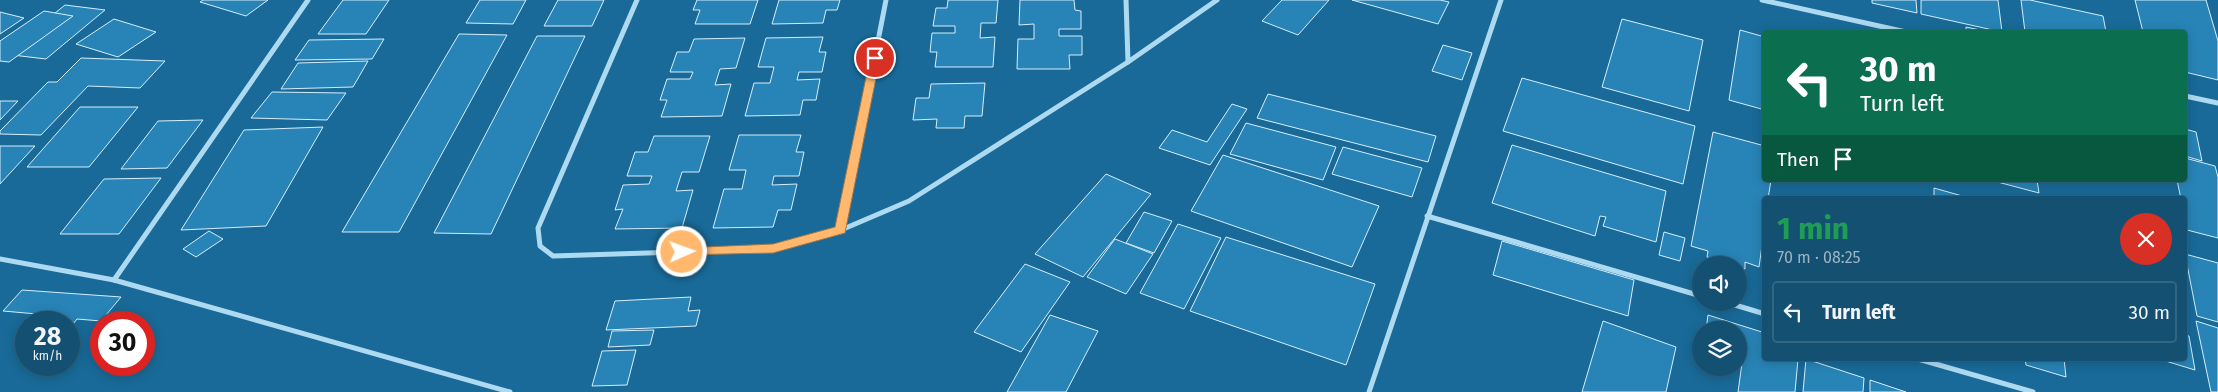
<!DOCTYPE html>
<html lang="en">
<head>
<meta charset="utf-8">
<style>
  body { margin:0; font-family:"Fira Sans",sans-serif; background:#1c5777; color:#f1f3f6; height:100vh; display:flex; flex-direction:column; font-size:19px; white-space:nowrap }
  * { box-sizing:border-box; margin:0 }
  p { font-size:16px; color:#9db5c4 }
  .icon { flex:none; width:28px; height:28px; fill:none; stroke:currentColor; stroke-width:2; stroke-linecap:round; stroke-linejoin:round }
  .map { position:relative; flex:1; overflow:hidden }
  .side { position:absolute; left:1762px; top:196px; width:425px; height:165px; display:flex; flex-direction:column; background:#135072; border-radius:5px; box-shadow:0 2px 12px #0003,0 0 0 1px #326784 }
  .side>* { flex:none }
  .banner { position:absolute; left:1762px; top:30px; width:425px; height:152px; border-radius:5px; box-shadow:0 2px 12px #0003,0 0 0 1px #326784; background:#0b6e4f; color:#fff; overflow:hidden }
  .buttons { position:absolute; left:1692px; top:256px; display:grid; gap:10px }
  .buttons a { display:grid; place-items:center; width:55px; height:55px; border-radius:50%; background:#135072; box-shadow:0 2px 12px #0003,0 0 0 1px #326784; font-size:25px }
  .speed { position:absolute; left:15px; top:311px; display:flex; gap:10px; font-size:25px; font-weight:700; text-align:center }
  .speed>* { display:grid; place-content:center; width:65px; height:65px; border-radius:50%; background:#135072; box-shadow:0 2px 12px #0003,0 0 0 1px #326784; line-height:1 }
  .speed small { font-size:12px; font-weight:400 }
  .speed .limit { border:8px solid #d22; background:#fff; color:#111 }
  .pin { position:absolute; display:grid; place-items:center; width:42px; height:42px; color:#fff; margin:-21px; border:2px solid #fff; border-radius:50%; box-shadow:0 1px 5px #0007 }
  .me { position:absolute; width:55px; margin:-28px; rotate:88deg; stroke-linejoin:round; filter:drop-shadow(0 0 4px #0008) }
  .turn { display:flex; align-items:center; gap:18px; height:105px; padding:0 15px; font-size:22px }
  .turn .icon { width:65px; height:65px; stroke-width:2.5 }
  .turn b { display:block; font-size:35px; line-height:42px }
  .then { display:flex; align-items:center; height:48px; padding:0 15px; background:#0003; gap:10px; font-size:19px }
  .round { display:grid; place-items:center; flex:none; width:52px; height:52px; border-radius:26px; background:#1c5777 }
  .head { display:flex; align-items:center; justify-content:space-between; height:85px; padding:0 15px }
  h1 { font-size:30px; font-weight:700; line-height:38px; color:#1e9e55 }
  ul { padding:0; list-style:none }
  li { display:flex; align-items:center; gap:15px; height:62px; margin:0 10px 8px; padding:0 5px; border:2px solid #326784; border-radius:5px }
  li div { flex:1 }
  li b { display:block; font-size:19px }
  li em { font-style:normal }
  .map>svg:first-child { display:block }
  .building { fill:#2884b6; stroke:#d5eefc }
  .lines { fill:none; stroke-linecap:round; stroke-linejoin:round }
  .minor { stroke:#aedaf1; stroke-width:5 }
  .route { fill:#ffb86d; stroke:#a67847 }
</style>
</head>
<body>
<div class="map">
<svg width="2218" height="392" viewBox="0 0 2218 392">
  <rect width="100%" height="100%" fill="#196a98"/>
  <g class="building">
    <polygon points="203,0 268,0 246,16 200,2"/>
    <polygon points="343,0 389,0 366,34 318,34"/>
    <polygon points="480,0 526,0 513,24 466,23"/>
    <polygon points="558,0 604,0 592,26 544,26"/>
    <polygon points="697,0 758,0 750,24 695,24 700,10 693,10"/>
    <polygon points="779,0 840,0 837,10 826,10 823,23 772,24"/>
    <polygon points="948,0 998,0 996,23 981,23 980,38 995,37 993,67 935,67 937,52 930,52 932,33 955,33 955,26 933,26 936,8 947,8"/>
    <polygon points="1020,0 1074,0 1075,10 1081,11 1081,29 1059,29 1059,36 1082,36 1082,55 1069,55 1070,69 1017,69 1018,39 1034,39 1034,24 1019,25"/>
    <polygon points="1282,0 1329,0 1298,35 1262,21"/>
    <polygon points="1352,0 1440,0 1449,2 1438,24"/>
    <polygon points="1872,0 1916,0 1917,13 1872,3"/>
    <polygon points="1921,0 1998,0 2002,32 1921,14"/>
    <polygon points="2021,0 2030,0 2103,16 2106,32 2025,32"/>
    <polygon points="2135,0 2206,0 2218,41 2218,80 2185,72 2185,32 2143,32"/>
    <polygon points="65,5 105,10 46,59 4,54"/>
    <polygon points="44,11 73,16 9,62 0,61 0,41"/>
    <polygon points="0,12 24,18 0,34"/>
    <polygon points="114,19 156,32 118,57 76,44"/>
    <polygon points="1622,19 1703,40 1689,111 1602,87"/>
    <polygon points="1966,27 1990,32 1966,32"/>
    <polygon points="1740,30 1765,37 1765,110 1729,100"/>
    <polygon points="459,34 507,35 399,232 342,232"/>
    <polygon points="537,36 585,36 491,234 434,233"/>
    <polygon points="823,37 819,52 826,52 822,72 799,72 797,80 820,79 816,100 803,100 800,115 745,116 754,83 770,83 774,67 758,67 766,38"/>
    <polygon points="745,38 736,68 720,69 715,85 731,84 722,116 661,117 667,100 660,100 667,79 690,79 693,72 670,72 677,52 689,52 694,39"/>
    <polygon points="384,39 372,59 295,60 309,40"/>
    <polygon points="1443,45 1472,53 1462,80 1432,71"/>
    <polygon points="81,58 165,61 140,88 88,86 41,135 0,134 0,131 48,82 57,82"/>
    <polygon points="368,61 353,87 281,89 298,63"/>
    <polygon points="1522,78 1695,126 1683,184 1503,131"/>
    <polygon points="985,83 982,116 965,116 964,128 936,128 937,119 913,120 916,98 929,98 931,84"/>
    <polygon points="272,92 346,93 327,120 251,118"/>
    <polygon points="1268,94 1436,136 1428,162 1257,118"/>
    <polygon points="0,101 18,101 0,120"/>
    <polygon points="1232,104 1247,109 1210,165 1159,148 1172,130 1207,142"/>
    <polygon points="80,107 138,107 89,167 27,167"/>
    <polygon points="203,120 167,168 121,169 158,121"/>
    <polygon points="1246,123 1336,147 1323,180 1230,154"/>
    <polygon points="323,127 266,226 181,230 244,130"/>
    <polygon points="2185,129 2196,132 2202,161 2185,156"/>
    <polygon points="1713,132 1765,146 1765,180 1771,180 1768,199 1765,199 1765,224 1759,267 1745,262 1745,269 1739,267 1739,265 1707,257 1708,251 1691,246"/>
    <polygon points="739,135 801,135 796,152 804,152 799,176 774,176 772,185 797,184 791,210 778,210 773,227 713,228 724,189 742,189 746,170 729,170"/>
    <polygon points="654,136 710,136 699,172 682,172 676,191 693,190 682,228 615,229 623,209 615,210 623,185 649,184 652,176 627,176 635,152 648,152"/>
    <polygon points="1512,145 1666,191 1656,242 1603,226 1606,217 1600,216 1595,236 1492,203"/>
    <polygon points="0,146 35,146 0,184"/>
    <polygon points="1343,147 1422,168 1412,197 1332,174"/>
    <polygon points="1223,155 1379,206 1352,267 1191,211"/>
    <polygon points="2185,158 2215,166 2218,177 2218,238 2187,230 2185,199 2181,199 2177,180 2185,180"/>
    <polygon points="1106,174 1151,194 1083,277 1035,254"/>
    <polygon points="161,178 119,234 60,234 104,179"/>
    <polygon points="1990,180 2037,180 2039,193"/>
    <polygon points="1934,188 1973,199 1934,199"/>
    <polygon points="1144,212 1172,221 1154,253 1126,243"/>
    <polygon points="1178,224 1221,238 1184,309 1140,293"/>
    <polygon points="209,231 223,239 196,257 183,249"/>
    <polygon points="1664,232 1685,238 1680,261 1659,255"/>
    <polygon points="1226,237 1375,284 1346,365 1190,311"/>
    <polygon points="1115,239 1153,254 1126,294 1087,277"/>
    <polygon points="1502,241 1634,280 1628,316 1493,275"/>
    <polygon points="2185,254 2218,263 2218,322 2197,316"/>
    <polygon points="1025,264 1070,282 1021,352 974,332"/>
    <polygon points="22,290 121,297 101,321 77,319 69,329 69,322 29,322 37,314 3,311"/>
    <polygon points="691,297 688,311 700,310 696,326 606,330 615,301"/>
    <polygon points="1050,315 1098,331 1066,392 1007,392"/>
    <polygon points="1708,315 1765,333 1765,359 1798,359 1795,392 1738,392 1743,356 1739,355 1739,330 1706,330"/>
    <polygon points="1603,321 1676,347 1666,392 1582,392"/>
    <polygon points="2196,321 2218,328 2218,392 2211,392"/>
    <polygon points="654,330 650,345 608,347 612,331"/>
    <polygon points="2185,335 2189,336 2195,370 2159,359 2185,359"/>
    <polygon points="636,350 627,385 592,386 602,351"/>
    <polygon points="1806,359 1864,378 1863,392 1803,392"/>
    <polygon points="2025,359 2064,359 2066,377 2026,365"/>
    <polygon points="1870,380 1906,392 1870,392"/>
  </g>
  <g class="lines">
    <g class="minor">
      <polyline points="637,0 538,228 540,246 553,256 773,249 841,230 909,201 1128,62 1217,0"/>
      <polyline points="1126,0 1128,62"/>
      <polyline points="1762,0 1906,32"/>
      <polyline points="2185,96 2218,103"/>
      <polyline points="1427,216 1701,296"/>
      <polyline points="841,230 886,0"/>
      <polyline points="0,259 114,280 510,392"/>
      <polyline points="114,280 308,0"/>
      <polyline points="1725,302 1765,314"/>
      <polyline points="1918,359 2033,392"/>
      <polyline points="1369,392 1501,0"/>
    </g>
  </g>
  <polygon class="route" points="875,54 880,58 845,233 773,253 677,255 676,252 682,248 773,244 835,227 870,58"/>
</svg>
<div class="buttons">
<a><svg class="icon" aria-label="sound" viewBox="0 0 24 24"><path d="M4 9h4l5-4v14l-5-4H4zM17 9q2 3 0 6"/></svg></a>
<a><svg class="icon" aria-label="layers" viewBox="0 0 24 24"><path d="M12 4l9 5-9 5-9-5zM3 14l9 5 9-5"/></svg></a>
</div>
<div class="speed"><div>28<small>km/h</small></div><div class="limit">30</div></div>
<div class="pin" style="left:875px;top:58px;background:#d93025"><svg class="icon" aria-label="arrive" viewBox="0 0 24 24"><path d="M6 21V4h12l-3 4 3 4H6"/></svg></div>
<svg class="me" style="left:682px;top:252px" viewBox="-20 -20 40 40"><circle r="17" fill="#ffb86d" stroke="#fff" stroke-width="3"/><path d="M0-11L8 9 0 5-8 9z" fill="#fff"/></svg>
<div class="banner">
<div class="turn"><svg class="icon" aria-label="left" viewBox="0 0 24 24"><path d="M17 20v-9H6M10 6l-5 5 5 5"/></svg><div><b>30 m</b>Turn left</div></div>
<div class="then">Then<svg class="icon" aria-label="arrive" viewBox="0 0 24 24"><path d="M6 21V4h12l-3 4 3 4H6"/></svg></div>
</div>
<section class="side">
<div class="head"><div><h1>1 min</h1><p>70 m · 08:25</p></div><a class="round" style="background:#d93025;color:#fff"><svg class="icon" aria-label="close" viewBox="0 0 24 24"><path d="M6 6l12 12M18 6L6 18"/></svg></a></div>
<ul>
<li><svg class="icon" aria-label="left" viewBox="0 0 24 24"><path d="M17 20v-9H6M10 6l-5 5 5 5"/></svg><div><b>Turn left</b></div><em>30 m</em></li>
</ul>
</section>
</div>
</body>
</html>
